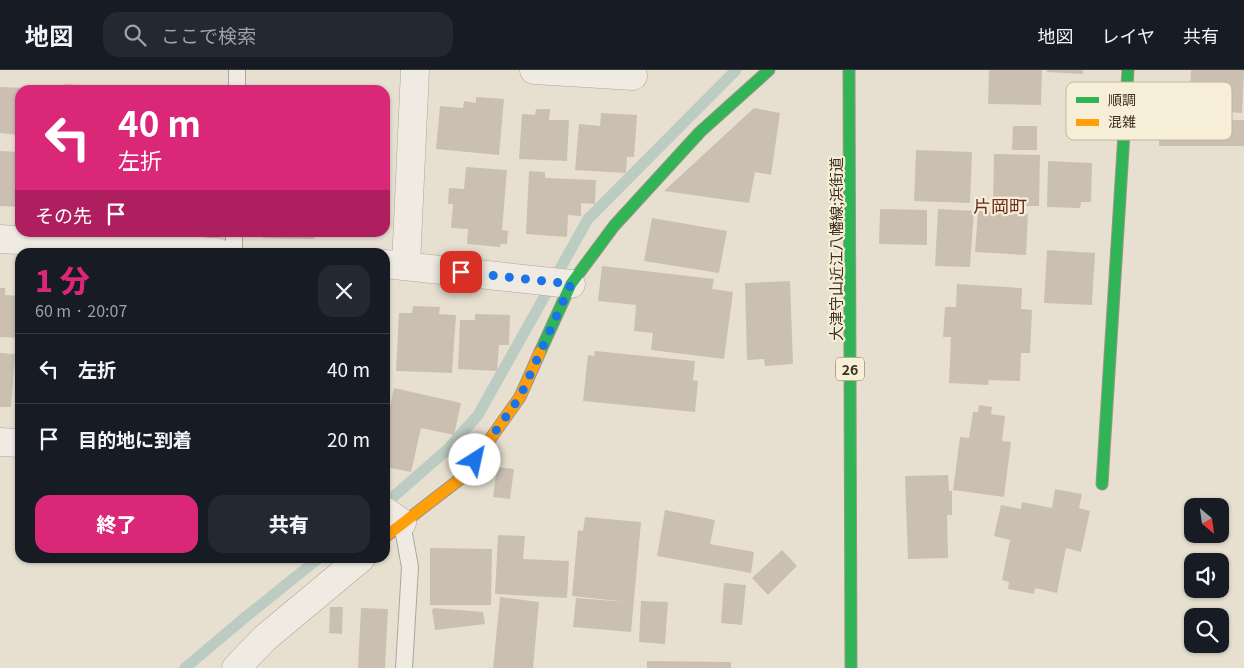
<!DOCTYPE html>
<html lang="ja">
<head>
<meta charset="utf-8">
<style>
  body { margin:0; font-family:Georgia,"Noto Sans JP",serif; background:#242831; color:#f1f3f6; height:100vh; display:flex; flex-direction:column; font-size:19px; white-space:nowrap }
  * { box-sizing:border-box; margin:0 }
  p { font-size:16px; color:#9ea1a6 }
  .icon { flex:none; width:28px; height:28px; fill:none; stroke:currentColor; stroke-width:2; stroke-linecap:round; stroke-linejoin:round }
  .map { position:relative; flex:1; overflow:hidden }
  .details { position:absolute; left:15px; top:178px; width:375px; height:315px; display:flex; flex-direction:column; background:#171b24; border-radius:15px; box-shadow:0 1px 4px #0004 }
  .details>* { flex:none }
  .top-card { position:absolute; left:15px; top:15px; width:375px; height:152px; border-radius:15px; box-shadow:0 1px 4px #0004; background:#db2777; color:#fff; overflow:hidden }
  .needle { width:32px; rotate:151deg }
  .buttons { position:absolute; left:1184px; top:428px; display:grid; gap:10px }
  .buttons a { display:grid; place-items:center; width:45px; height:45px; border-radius:10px; background:#171b24; box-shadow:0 1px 4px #0004; font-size:25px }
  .pin { position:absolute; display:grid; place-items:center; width:42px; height:42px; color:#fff; margin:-21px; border-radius:10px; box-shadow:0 2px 8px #0006 }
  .me { position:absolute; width:55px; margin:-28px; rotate:35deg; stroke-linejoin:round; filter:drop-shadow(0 0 4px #0008) }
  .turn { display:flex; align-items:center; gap:18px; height:105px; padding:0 20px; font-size:22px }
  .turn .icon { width:65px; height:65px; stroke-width:2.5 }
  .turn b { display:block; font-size:35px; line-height:42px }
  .then { display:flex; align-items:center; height:48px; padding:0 20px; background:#0003; gap:10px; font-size:19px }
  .round { display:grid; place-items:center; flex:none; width:52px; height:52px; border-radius:15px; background:#242831 }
  .headline { display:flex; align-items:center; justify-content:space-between; height:85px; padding:0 20px }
  h1 { font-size:30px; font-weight:800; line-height:38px; color:#db2777 }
  .action { display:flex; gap:10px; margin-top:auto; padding:10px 20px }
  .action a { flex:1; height:58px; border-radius:15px; background:#db2777; color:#fff; font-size:20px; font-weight:800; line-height:58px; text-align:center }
  .action a+a { background:#242831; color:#f1f3f6 }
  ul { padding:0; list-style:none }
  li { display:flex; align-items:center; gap:15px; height:70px; padding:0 20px; border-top:1px solid #363941 }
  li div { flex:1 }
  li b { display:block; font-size:19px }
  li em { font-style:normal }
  header { display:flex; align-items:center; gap:30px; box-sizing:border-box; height:70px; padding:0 25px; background:#171b24; border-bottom:1px solid #363941 }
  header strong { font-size:24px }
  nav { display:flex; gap:28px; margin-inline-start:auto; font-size:18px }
  .search { width:350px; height:45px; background:#242831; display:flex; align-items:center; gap:12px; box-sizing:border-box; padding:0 18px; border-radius:15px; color:#9ea1a6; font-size:19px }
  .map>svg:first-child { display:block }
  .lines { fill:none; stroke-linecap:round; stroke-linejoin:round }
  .stream { stroke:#bcccc2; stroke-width:11 }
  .building { fill:#cbbfb2 }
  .lane-casing { stroke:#ada599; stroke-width:18 }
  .street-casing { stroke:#ada599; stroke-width:29 }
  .fast-casing { stroke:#9c958a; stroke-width:13 }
  .slow-casing { stroke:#9c958a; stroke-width:13 }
  .lane { stroke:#efebe3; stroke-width:16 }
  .street { stroke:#efebe3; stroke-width:28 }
  .fast { stroke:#30b455; stroke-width:11 }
  .slow { stroke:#ff9f0a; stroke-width:11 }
  .route { stroke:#1a73e8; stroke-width:9; stroke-dasharray:0 16.2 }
  .labels { text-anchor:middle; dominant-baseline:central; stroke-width:4.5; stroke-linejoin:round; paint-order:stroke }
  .shield { fill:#f7eed8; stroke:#756857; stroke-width:1 }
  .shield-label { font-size:14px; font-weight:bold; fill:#3d2e20 }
  .street-label { font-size:15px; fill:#3d2e20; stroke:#f7eed8 }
  .quarter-label { font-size:18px; fill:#6b2e1e; stroke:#f7eed8 }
  .key { fill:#f7eed8; stroke:#bfb4a1; stroke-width:1 }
  .key-label { font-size:14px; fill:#3d2e20 }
</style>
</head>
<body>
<header>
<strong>地図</strong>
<div class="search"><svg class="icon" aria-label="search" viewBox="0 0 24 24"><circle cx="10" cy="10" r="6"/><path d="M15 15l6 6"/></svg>ここで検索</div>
<nav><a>地図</a><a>レイヤ</a><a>共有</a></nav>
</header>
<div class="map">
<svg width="1244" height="598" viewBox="0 0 1244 598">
  <rect width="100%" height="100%" fill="#e7e0d1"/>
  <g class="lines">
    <g class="stream">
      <polyline points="385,434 448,379 478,345 588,149 736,0"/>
      <polyline points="185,598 248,545 319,488"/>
    </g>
  </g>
  <g class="building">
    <polygon points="989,0 1042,0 1041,35 988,34"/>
    <polygon points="1047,0 1083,0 1083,4 1047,2"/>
    <polygon points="1191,0 1244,0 1242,43 1189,39"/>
    <polygon points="64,14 101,16 100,20 64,20"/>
    <polygon points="0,17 25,18 25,20 20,20 20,65 0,63"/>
    <rect x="261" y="17" width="38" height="3"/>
    <polygon points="476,27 504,29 499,85 436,79 440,36 463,38 464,31 476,33"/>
    <polygon points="754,38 780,43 771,105 755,102 749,133 664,121"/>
    <polygon points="536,39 550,39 549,50 569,50 567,91 519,89 522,44 535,45"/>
    <polygon points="601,43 637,45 634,87 627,87 626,103 575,100 579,54 600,56"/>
    <rect x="1159" y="50" width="85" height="26"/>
    <polygon points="1013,56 1037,56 1037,80 1012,80"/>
    <polygon points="916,80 972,82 970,133 914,131"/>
    <polygon points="0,81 20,82 20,137 0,136"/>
    <polygon points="994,84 1040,85 1039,136 993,136"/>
    <polygon points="1048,91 1092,93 1091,132 1081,132 1080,138 1047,137"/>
    <polygon points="466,97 507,100 502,160 508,161 507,174 501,174 500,177 467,174 468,159 451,158 453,134 448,134 449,118 464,119"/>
    <polygon points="529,101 545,102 545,108 596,110 595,134 581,133 581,146 568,145 567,167 526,164"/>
    <polygon points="880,139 927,140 927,175 879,174"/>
    <polygon points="938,139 974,141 970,197 935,196"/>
    <polygon points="978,141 1028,144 1026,185 975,182"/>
    <polygon points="652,148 727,161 719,203 644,191"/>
    <polygon points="263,162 315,162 314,169 263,168"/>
    <polygon points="1047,180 1095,183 1092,235 1044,233"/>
    <polygon points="602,196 714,209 712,219 733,222 724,289 651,280 653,263 634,261 636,235 598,231"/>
    <polygon points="790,211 793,294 765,296 764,289 747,290 745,213"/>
    <polygon points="957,214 1022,218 1021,239 1032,240 1030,283 1021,283 1020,311 989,310 988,315 949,313 951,267 943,267 945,237 956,237"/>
    <polygon points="0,218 5,218 5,225 20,226 20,268 0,267"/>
    <polygon points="413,236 440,237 439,244 456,245 452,303 396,301 399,243 412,243"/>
    <polygon points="475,244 510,245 509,275 499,275 497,301 458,299 460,250 475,250"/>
    <polygon points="595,281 695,291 693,310 698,311 695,342 583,331 588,285 594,286"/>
    <polygon points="0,283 15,284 11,337 0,337"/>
    <polygon points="394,318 461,333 454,365 421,358 411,402 385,397 385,360"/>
    <polygon points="979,335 992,337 991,344 1005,346 1002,371 1011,372 1004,427 953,420 960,367 969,368 973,342 978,342"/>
    <polygon points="497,397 514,399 510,429 493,427"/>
    <polygon points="948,405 949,421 952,421 952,445 947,445 948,488 908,489 905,406"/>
    <polygon points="1055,419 1082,424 1079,438 1090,441 1081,482 1066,478 1057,523 1035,518 1034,524 1008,519 1009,512 1002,510 1010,470 994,466 1001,435 1021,439 1022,432 1052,438"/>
    <polygon points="665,440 715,450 710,474 754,482 751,503 657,486"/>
    <polygon points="585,447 641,452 631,562 573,557 576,528 628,532 572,526 578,460 583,461"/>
    <polygon points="498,465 525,466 523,489 569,491 567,528 495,524"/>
    <polygon points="430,478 492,479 491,535 430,535"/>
    <polygon points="782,480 797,496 768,525 752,508"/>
    <polygon points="724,513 746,515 742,555 721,553"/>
    <polygon points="500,527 539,532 533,598 493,598"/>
    <polygon points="641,531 668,532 665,574 639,572"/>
    <polygon points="330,537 343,537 342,564 329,563"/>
    <polygon points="361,538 388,539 385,598 358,598"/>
    <polygon points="434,538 483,542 485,554 435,560 432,540"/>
    <polygon points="647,591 731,592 731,598 647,598"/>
  </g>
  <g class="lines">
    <defs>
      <g id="lane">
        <polyline points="237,20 237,0"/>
        <polyline points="234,182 234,162"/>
        <polyline points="402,453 410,497 404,598"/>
      </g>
      <g id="street">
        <polyline points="534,0 633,6"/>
        <polyline points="0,169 217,182"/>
        <polyline points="385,194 571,214"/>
        <polyline points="406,195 415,0"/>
        <polyline points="0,372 20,373"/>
        <polyline points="385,441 402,453"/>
        <polyline points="236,598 265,568 361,488"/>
      </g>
      <g id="fast">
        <polyline points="849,0 851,598"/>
        <polyline points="540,282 571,214 614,156 700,62 769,0"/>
        <polyline points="1102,414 1128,0"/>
      </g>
      <polyline id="slow" points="385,467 464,406 520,327 540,282"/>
    </defs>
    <use href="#lane" class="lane-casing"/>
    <use href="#street" class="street-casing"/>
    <use href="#fast" class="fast-casing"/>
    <use href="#slow" class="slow-casing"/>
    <use href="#lane" class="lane"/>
    <use href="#street" class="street"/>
    <use href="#fast" class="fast"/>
    <use href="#slow" class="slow"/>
  </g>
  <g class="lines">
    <polyline class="route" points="461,202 571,214 520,327 475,390"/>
  </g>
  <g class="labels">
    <rect class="shield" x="836" y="287.5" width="28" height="23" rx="4"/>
    <g class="shield-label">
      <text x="850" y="299">26</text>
    </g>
    <g class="street-label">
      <text transform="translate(835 179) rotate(-90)">大津守山近江八幡線;浜街道</text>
    </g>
    <g class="quarter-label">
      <text x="1000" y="135">片岡町</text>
    </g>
  </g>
  <rect x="1066" y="12" width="166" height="58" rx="8" class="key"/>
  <rect x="1076" y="27" width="23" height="6" fill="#30b455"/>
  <rect x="1076" y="49" width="23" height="7" fill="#ff9f0a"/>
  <g class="key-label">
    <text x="1108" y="35">順調</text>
    <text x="1108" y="57">混雑</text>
  </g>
</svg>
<div class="buttons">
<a><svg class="needle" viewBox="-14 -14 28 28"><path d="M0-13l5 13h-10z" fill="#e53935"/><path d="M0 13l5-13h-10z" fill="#9ea1a6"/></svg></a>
<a><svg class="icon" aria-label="sound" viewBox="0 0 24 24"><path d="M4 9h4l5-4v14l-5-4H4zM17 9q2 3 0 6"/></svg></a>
<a><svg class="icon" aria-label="search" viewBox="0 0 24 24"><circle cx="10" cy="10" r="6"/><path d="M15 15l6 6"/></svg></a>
</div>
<div class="pin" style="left:461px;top:202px;background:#d93025"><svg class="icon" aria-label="arrive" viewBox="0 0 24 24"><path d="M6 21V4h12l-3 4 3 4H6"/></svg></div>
<svg class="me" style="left:475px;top:390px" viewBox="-20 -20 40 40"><circle r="19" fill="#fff"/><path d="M0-13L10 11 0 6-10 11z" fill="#1a73e8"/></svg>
<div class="top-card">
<div class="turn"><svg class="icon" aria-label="left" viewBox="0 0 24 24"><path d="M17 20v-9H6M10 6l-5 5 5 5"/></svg><div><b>40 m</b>左折</div></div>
<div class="then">その先<svg class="icon" aria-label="arrive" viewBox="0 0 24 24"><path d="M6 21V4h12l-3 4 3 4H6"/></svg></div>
</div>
<section class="details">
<div class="headline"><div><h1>1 分</h1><p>60 m · 20:07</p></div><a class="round"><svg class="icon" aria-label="close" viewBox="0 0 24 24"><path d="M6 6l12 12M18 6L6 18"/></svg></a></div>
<ul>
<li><svg class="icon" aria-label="left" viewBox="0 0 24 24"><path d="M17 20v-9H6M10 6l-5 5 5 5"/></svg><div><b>左折</b></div><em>40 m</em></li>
<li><svg class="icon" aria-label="arrive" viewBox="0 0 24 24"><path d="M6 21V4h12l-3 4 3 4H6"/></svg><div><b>目的地に到着</b></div><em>20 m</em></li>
</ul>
<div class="action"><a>終了</a><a>共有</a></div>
</section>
</div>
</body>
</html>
